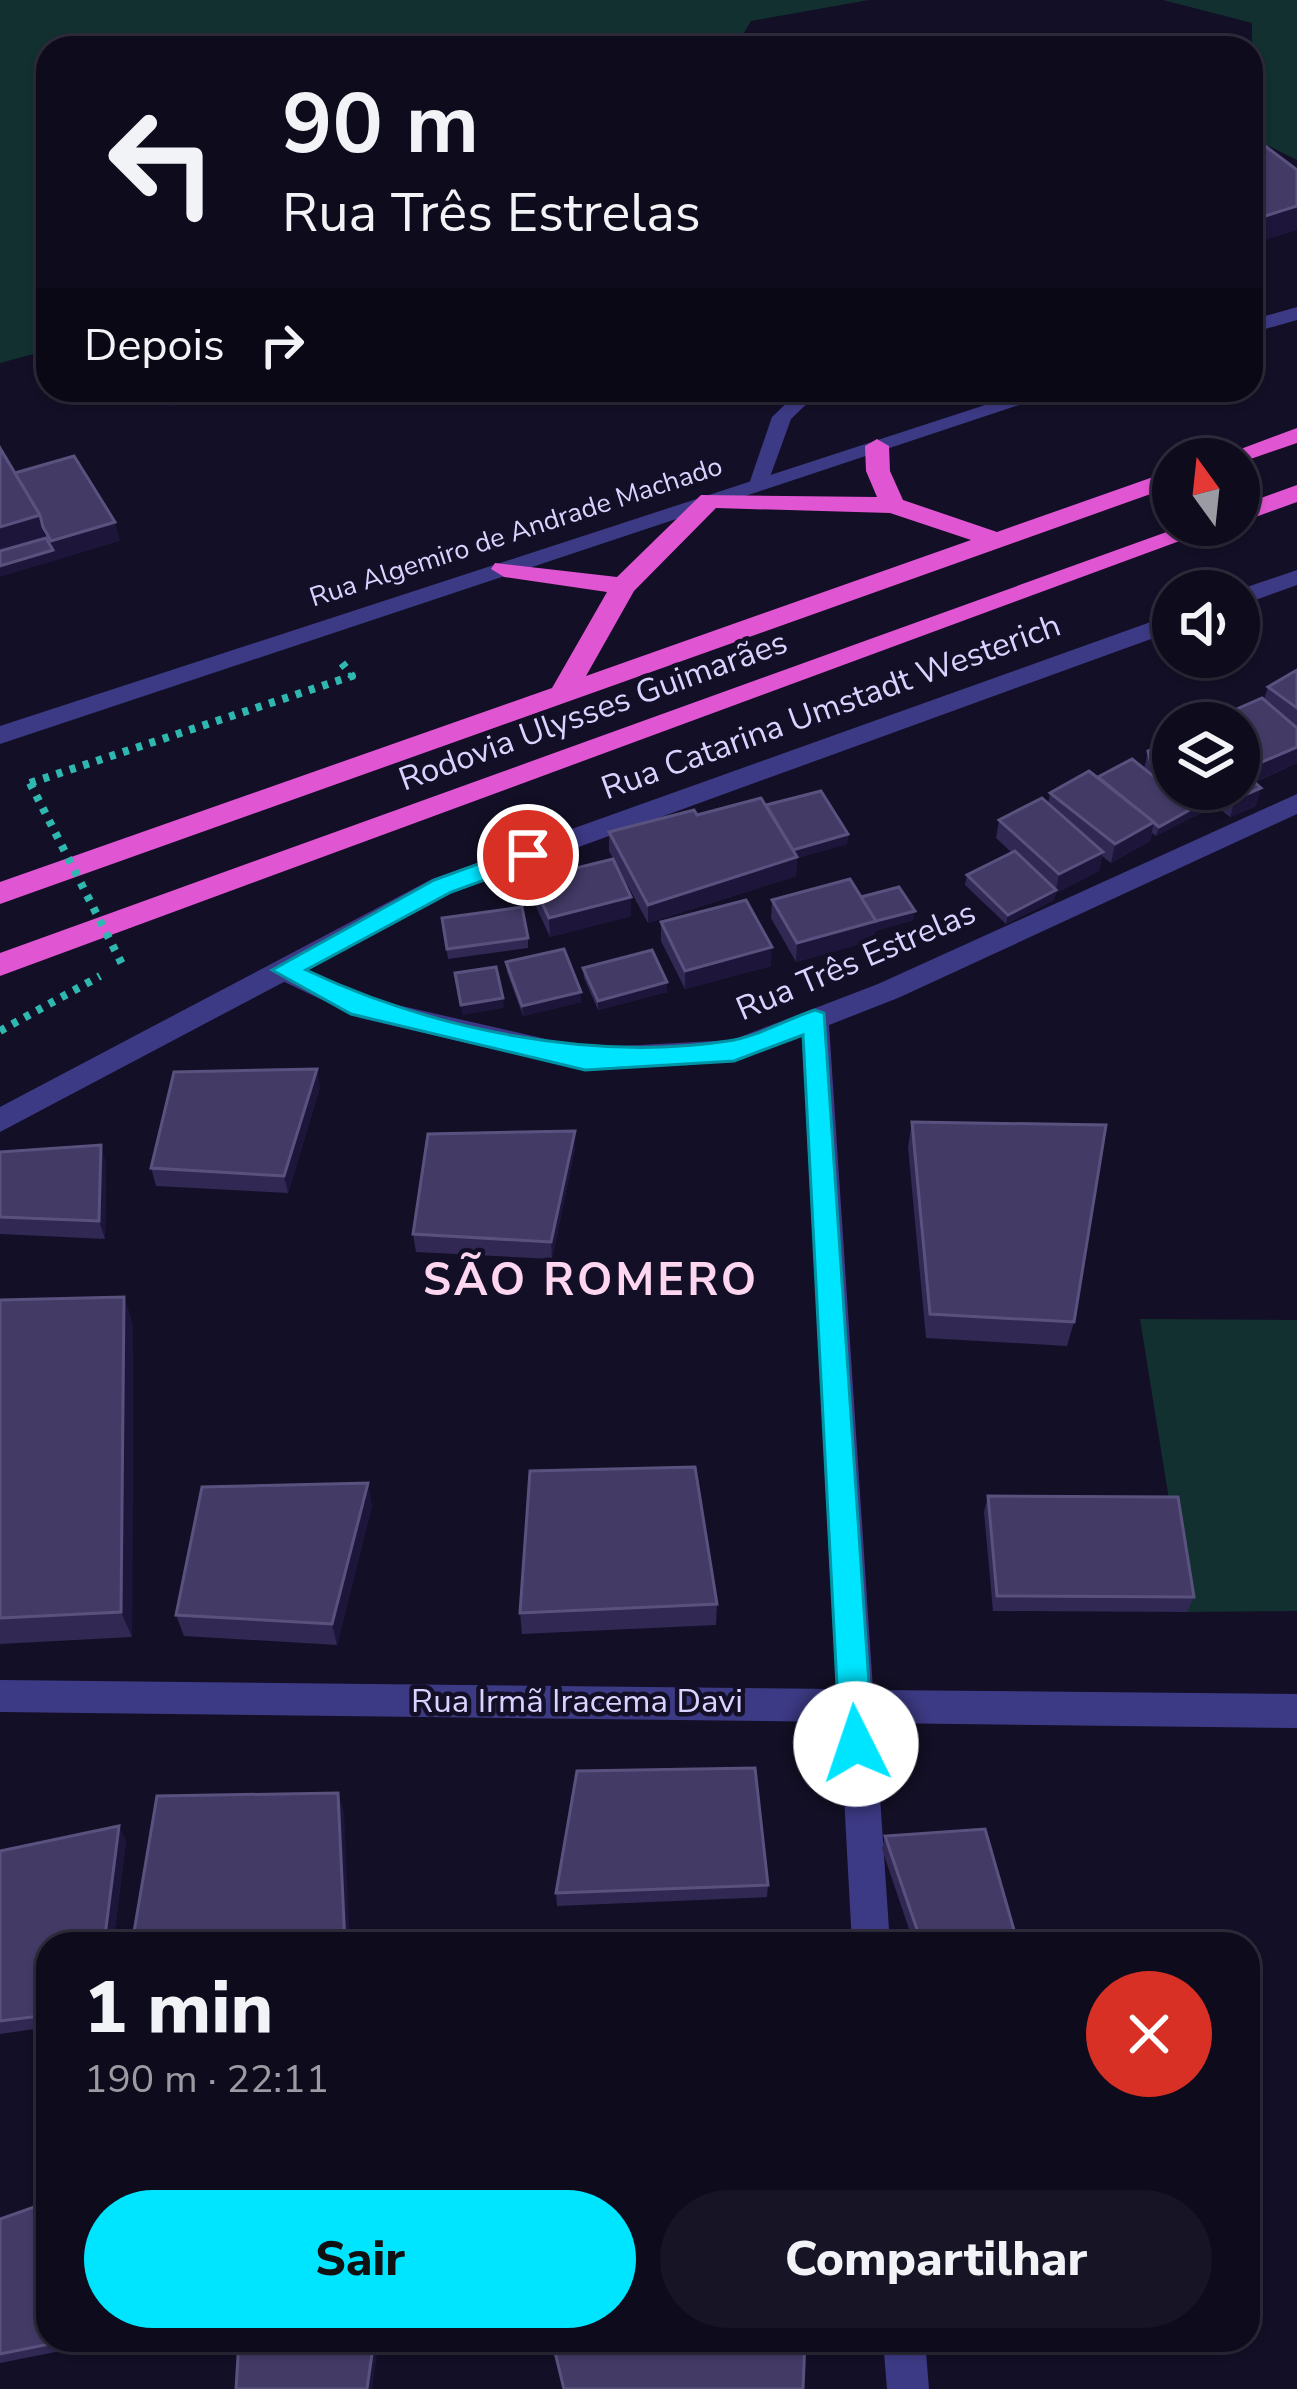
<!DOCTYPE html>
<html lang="pt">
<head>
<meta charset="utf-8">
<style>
  body { margin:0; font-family:"Nunito Sans",sans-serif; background:#171425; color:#f1f3f6; height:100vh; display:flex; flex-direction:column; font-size:45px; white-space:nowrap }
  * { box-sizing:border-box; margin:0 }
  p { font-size:39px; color:#9b9ba3 }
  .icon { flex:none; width:66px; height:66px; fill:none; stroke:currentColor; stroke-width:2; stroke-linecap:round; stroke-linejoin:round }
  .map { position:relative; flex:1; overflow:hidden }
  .details { position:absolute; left:36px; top:1932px; width:1224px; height:420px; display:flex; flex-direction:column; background:#0e0b1c; border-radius:36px; box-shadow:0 3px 9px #0004,0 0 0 3px #2e2b3b }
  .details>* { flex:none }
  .guide { position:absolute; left:36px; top:36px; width:1227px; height:366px; border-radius:36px; box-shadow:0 3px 9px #0004,0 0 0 3px #2e2b3b; background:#0e0b1c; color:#f1f3f6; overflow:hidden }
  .needle { width:78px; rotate:345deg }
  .controls { position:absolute; left:1152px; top:438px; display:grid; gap:24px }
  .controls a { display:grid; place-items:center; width:108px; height:108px; border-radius:50%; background:#0e0b1c; box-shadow:0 3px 9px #0004,0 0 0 3px #2e2b3b; font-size:60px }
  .pin { position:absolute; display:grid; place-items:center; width:102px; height:102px; color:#fff; margin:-51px; border:6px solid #fff; border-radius:50%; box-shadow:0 3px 12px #0007 }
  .me { position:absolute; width:132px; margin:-66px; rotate:356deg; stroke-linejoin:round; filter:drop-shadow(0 0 9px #0008) }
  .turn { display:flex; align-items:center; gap:42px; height:252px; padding:0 48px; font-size:54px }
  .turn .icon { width:156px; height:156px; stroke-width:2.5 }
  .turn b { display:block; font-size:84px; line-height:102px }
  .then { display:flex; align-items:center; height:114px; padding:0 48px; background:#0003; gap:24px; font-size:45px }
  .round { display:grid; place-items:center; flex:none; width:126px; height:126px; border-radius:63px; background:#171425 }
  .headline { display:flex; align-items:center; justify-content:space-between; height:204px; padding:0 48px }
  h1 { font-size:72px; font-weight:800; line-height:90px }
  .button { display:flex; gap:24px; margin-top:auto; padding:24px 48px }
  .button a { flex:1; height:138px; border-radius:72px; background:#00e5ff; color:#111; font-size:48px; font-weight:800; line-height:138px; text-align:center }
  .button a+a { background:#171425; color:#f1f3f6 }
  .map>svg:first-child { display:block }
  .green { fill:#12302f }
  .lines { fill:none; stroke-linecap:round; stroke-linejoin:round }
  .path { stroke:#2fb8b0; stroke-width:8; stroke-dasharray:6 8; stroke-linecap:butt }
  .service { fill:#3d3a85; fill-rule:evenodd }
  .minor { fill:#3d3a85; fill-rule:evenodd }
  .tertiary { fill:#3d3a85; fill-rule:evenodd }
  .trunk { fill:#e055d1; fill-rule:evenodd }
  .path-bridge { stroke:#2fb8b0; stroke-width:8; stroke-dasharray:6 8; stroke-linecap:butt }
  .wall { fill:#312854 }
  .shaded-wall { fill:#1d163a }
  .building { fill:#433a66; stroke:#5a527e; stroke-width:3 }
  .route { fill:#00e5ff; stroke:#0095a6; stroke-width:3 }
  .labels { text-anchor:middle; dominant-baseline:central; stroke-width:9; stroke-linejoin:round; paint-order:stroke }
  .far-street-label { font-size:27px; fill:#d9d4ff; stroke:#130f26 }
  .street-label { font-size:33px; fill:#d9d4ff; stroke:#130f26 }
  .district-label { font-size:45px; font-weight:bold; letter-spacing:3px; fill:#ffd6f0; stroke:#130f26 }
</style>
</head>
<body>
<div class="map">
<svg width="1297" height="2389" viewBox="0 0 1297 2389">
  <rect width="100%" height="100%" fill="#130f26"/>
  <g class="green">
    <polygon points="0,0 869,0 751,21 735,48 48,48 48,350 0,363"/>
    <polygon points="1163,0 1297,0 1297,160 1251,137 1252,23"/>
    <polygon points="1140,1319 1297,1320 1297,1611 1187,1612"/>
  </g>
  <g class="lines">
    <g class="path">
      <polyline points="30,783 352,676 342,663"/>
      <polyline points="0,1031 100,976"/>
    </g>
    <polygon class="service" points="800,390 821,390 791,419 766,488 752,488 749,484 772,417"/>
    <g class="minor">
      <polygon points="1297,794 1297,814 898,998 829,1025 873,1690 1297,1694 1297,1728 875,1723 890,1944 852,1944 840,1722 0,1712 0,1680 838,1689 802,1036 734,1062 585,1070 360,1018 274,977 270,970 284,960 367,998 585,1048 732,1040 878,984"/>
      <polygon points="883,2340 925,2340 929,2389 887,2389"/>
    </g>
    <g class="tertiary">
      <polygon points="1297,307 1297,320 1251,333 1251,320"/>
      <polygon points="1031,390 1064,390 0,744 0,726"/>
      <polygon points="1297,570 1297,585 1239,606 1239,591 1235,591"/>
      <polygon points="1173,614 1173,631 452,893 0,1132 0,1107 432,879"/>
    </g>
    <g class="trunk">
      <polygon points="1297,428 1297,443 1239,463 1214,459"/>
      <path d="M877,439l12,7 1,25 13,29 94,32 176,-62v16l-1173,418v-22l552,-194 55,-96 -103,-15 -13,-8 4,-6 122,14 84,-82 176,2 -11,-26 -1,-25zM716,508l174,5 81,27 -385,136 48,-85z"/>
      <polygon points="1297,485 1297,502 1239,523 1239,506"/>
      <polygon points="1186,525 1223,525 0,976 0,953"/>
    </g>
    <polyline class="path-bridge" points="30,783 122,964"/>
  </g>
  <g class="wall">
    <polygon points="1251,145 1297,170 1256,243 1251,239"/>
    <polygon points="1297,670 1297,763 1255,782 1256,806 1230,817 1217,807 1190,818 1156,836 1152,833 1150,841 1111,863 1102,856 1099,871 1056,893 1054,900 1006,924 965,885 967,875 1011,852 996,838 999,820 1048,804 1050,793 1098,778 1144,769 1148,751 1173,739 1173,789 1239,789 1239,723 1264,699 1268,687"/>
    <polygon points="766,805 848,834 847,844 797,858 796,876 648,923 609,851 609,832 697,815"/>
    <polygon points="531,879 631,916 550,937 532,898"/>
    <polygon points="861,897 913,920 875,931 874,940 796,962 771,918 772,900"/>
    <polygon points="442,918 528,938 528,948 448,959"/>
    <polygon points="661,922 771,966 685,989 661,941"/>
    <polygon points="506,962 581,992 581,1002 523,1016 507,972"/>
    <polygon points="583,968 667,992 598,1010 584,978"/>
    <polygon points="320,1087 288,1193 156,1186 151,1168"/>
    <polygon points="912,1122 1074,1322 1067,1346 926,1338 908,1147"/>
    <polygon points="575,1131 575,1148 552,1259 416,1252 413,1234"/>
    <polygon points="0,1152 106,1163 105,1239 0,1234"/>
    <polygon points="124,1297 133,1326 132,1637 0,1644 0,1300"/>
    <polygon points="988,1496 1194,1597 1187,1612 993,1611 984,1512"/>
    <polygon points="372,1505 337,1645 184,1636 176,1615"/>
    <polygon points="717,1604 716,1625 522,1634 520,1613"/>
    <polygon points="885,1836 1018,1944 914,1944 882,1849"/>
    <polygon points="126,1840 113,1944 48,1944 48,2027 0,2034 0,1851"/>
    <polygon points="768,1885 767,1897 557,1906 556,1893"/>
    <polygon points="0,2219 48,2340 101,2340 101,2343 0,2363"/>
  </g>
  <g class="shaded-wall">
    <polygon points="1297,206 1297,230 1256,243 1262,217"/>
    <polygon points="195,390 233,390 169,407 168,397"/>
    <polygon points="40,515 48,548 0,562 0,527"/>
    <polygon points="115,522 120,541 0,577 0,566 53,550 51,541"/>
    <polygon points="1297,747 1297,763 1249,784 1255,765"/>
    <polygon points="1261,788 1256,806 1230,817 1235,799"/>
    <polygon points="1219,789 1222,789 1217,807 1190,818 1195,799"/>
    <polygon points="1193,808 1190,818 1156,836 1159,827"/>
    <polygon points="1154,822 1150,841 1111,863 1115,844"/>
    <polygon points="848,834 847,844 797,858 796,876 648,923 648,905 788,851"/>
    <polygon points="1103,852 1099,871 1056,893 1054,900 1006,924 1008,915 1056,890 1059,874"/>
    <polygon points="631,897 631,916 550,937 549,918"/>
    <polygon points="915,911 913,920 875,931 874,940 796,962 797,943"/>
    <polygon points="772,947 771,966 685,989 685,971"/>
    <polygon points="667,982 667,992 598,1010 598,1001"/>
    <polygon points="581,992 581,1002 523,1016 522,1006"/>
    <polygon points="503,998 504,1008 462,1015 461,1005"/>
    <polygon points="317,1069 320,1087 288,1193 284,1176"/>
    <polygon points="575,1131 575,1148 552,1259 551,1242"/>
    <polygon points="101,1145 106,1163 105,1239 99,1221"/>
    <polygon points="124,1297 133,1326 132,1637 121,1612"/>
    <polygon points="368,1483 372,1505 337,1645 332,1624"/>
    <polygon points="338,1793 344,1812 350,1944 345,1944"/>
    <polygon points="119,1826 126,1840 113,1944 104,1944"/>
    <polygon points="374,2340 379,2340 372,2389 367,2389"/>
  </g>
  <g class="building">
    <polygon points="1260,142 1297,170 1297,206 1262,217 1251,208 1251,145"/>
    <polygon points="163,390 195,390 168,397"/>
    <polygon points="0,448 40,515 0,527"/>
    <polygon points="74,456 115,522 51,541 43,527 40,515 15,473"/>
    <polygon points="46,538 53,550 0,566 0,551"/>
    <polygon points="1297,670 1297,708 1268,687"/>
    <polygon points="1262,698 1297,728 1297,747 1255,765 1239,751 1239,723 1207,722"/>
    <polygon points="1173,739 1173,781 1151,764 1148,751"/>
    <polygon points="1132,759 1193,808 1159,827 1098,777"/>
    <polygon points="1239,768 1261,788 1235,799 1224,789 1239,789"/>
    <polygon points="1089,771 1154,822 1115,844 1050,793"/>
    <polygon points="1183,789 1219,789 1195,799"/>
    <polygon points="821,791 848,834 793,850 766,805"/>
    <polygon points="761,798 797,857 648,905 609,832 694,810 697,815"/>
    <polygon points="1042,798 1103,852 1059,874 999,820"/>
    <polygon points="1015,851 1056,890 1008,915 967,875"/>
    <polygon points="613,859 631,897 549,918 531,879"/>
    <polygon points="850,879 876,921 797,943 772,900"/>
    <polygon points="899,887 915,911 876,921 861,897"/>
    <polygon points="746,900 772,947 685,971 661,922"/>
    <polygon points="522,907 528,938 447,949 442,918"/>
    <polygon points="564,949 581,992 522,1006 506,962"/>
    <polygon points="652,950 667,982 598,1001 583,968"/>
    <polygon points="496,967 503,998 461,1005 455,973"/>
    <polygon points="317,1069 284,1176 151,1168 174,1072"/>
    <polygon points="912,1122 1106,1125 1074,1322 930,1314"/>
    <polygon points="575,1131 551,1242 413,1234 428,1134"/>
    <polygon points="101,1145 99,1221 0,1217 0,1152"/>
    <polygon points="124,1297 121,1612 0,1618 0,1300"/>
    <polygon points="695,1467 717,1604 520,1613 530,1471"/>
    <polygon points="368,1483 332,1624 176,1615 202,1487"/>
    <polygon points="988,1496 1178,1497 1194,1597 997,1596"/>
    <polygon points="755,1768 768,1885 556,1893 577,1771"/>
    <polygon points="338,1793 345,1944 132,1944 157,1796"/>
    <polygon points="119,1826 104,1944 48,1944 48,2015 0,2021 0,1851"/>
    <polygon points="985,1829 1018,1944 922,1944 885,1836"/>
    <polygon points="48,2202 48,2340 69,2340 0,2354 0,2219"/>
    <polygon points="239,2340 374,2340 367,2389 236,2389"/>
    <polygon points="552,2340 805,2340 803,2389 564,2389"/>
  </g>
  <path class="route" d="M528,846l12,9 -3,6 -86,31 -145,78c125,59 285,92 422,71 29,-4 59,-22 87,-31l9,3 49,731 -5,11 -12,4 -11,-4 -5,-11 -37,-709 -69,26 -149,9 -234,-56 -79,-44 162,-90z"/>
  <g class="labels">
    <g class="far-street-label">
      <text transform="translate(516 532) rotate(-18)">Rua Algemiro de Andrade Machado</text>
    </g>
    <g class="street-label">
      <text transform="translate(831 707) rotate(-20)">Rua Catarina Umstadt Westerich</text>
      <text transform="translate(593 711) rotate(-20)">Rodovia Ulysses Guimarães</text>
      <text transform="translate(856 961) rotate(-23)">Rua Três Estrelas</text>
      <text x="577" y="1701">Rua Irmã Iracema Davi</text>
    </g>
    <g class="district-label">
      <text x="591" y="1280">SÃO ROMERO</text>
    </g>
  </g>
</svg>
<div class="controls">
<a><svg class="needle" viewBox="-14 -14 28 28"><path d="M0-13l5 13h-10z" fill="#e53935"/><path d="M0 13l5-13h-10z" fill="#9b9ba3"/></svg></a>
<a><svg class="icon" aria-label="sound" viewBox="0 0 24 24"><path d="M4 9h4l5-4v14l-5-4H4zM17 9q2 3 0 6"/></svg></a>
<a><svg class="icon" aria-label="layers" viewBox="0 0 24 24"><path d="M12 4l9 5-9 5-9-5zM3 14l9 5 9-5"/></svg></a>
</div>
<div class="pin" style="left:528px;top:855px;background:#d93025"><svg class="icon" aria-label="arrive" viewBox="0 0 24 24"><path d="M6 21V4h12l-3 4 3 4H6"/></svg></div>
<svg class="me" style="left:856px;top:1744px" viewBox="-20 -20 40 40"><circle r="19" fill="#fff"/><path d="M0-13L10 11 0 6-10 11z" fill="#00e5ff"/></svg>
<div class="guide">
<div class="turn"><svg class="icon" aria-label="left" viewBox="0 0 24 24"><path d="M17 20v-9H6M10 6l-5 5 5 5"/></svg><div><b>90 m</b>Rua Três Estrelas</div></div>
<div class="then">Depois<svg class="icon" aria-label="right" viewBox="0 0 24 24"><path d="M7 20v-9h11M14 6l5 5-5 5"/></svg></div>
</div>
<section class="details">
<div class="headline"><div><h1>1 min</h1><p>190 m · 22:11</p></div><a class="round" style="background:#d93025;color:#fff"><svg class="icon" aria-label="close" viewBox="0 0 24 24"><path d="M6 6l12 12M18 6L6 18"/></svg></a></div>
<div class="button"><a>Sair</a><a>Compartilhar</a></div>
</section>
</div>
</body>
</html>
